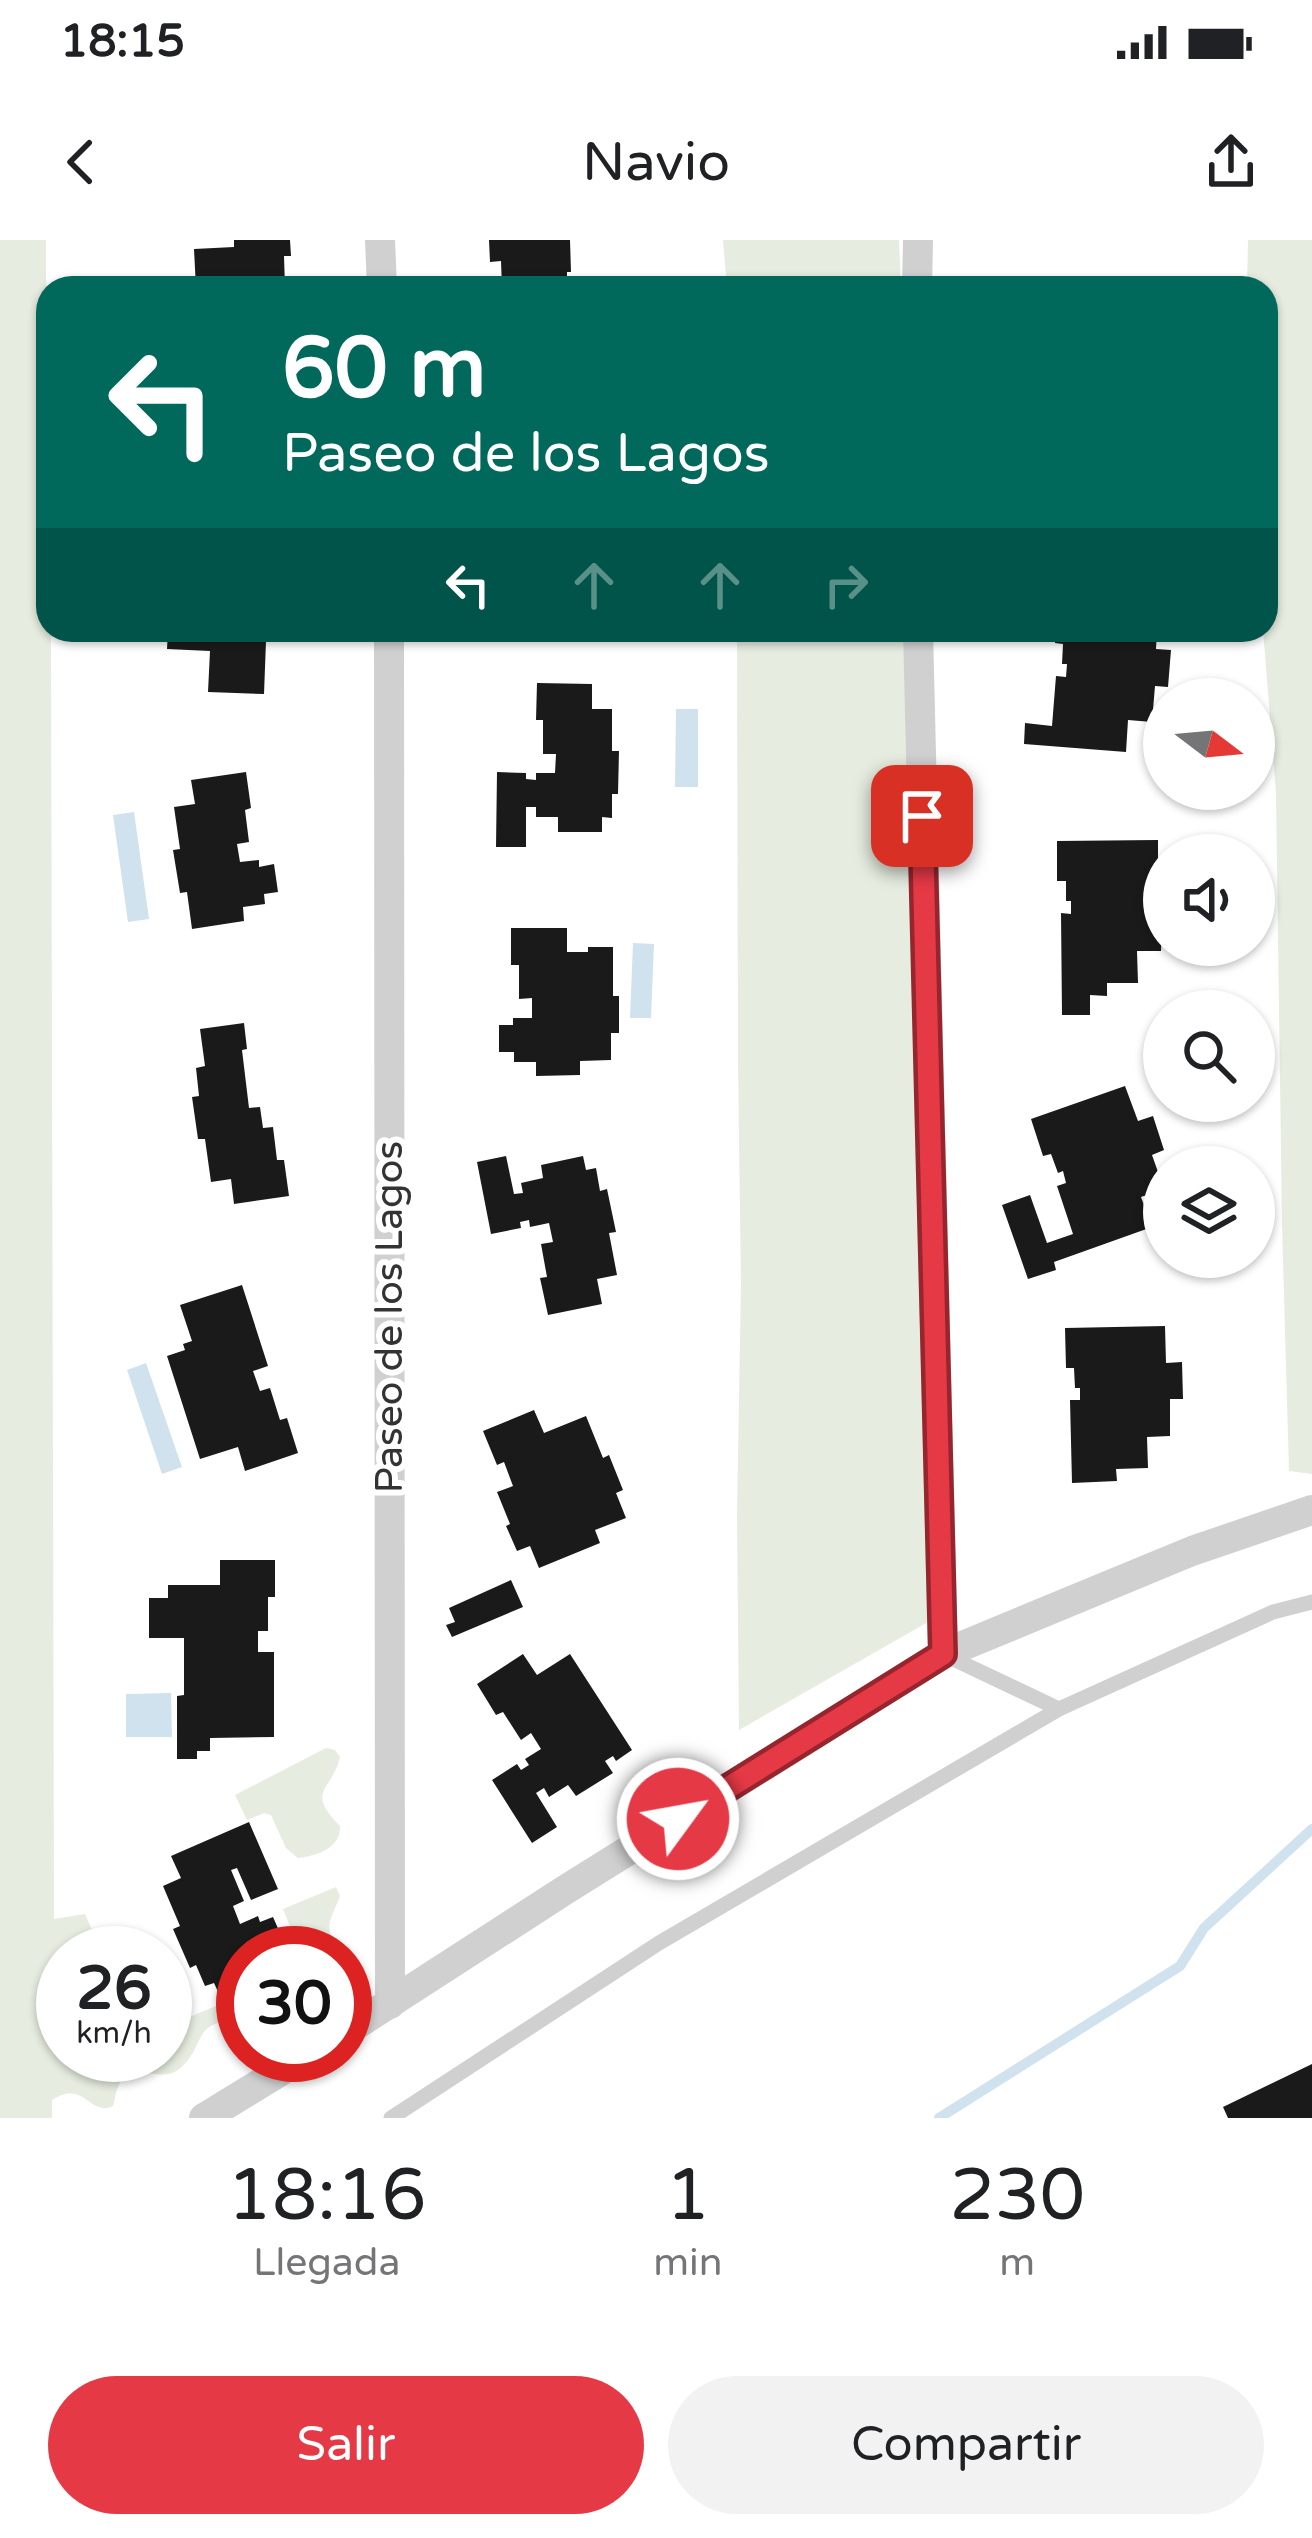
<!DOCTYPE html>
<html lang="es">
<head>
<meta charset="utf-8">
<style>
  body { margin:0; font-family:"Varela Round",sans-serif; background:#f2f2f2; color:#202124; height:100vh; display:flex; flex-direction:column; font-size:45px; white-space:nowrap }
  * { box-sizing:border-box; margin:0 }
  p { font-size:39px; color:#757577 }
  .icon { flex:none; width:66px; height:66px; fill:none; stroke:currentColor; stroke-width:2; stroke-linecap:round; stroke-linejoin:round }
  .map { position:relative; height:1878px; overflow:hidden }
  .details { display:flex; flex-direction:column; background:#fff; flex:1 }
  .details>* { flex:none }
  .guide { position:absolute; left:36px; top:36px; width:1242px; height:366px; border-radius:36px; box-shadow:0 3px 9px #0004; background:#00695c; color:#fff; overflow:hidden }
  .needle { width:78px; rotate:106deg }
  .controls { position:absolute; left:1143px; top:438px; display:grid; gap:24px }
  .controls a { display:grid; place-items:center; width:132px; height:132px; border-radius:50%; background:#fff; box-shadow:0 3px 9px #0004; font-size:60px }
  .speed { position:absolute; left:36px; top:1686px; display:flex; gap:24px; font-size:60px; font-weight:700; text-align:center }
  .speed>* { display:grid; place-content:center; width:156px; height:156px; border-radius:50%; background:#fff; box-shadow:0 3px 9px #0004; line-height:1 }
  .speed small { font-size:30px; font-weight:400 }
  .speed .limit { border:18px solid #d22; background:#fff; color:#111 }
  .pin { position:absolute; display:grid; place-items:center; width:102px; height:102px; color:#fff; margin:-51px; border-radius:24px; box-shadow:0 6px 18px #0006 }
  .me { position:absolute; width:132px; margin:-66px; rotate:58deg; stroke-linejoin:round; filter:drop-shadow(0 0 9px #0008) }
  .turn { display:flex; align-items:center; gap:42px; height:252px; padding:0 48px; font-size:54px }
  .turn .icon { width:156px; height:156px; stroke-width:2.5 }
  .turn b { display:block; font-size:84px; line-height:102px }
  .lanes { display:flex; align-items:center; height:114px; padding:0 48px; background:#0003; justify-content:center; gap:60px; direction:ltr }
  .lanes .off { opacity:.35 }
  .eta { display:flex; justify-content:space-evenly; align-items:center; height:204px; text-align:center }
  .eta b { font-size:72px; font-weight:600; line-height:84px }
  .primary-button { display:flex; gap:24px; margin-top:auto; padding:24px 48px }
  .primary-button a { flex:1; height:138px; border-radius:72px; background:#e63946; color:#fff; font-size:48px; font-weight:600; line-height:138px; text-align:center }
  .primary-button a+a { background:#f2f2f2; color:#202124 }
  .status { display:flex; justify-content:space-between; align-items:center; height:84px; padding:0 60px; background:#fff; direction:ltr }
  .status svg { height:33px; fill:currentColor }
  header { display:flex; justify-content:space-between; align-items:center; height:156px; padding:0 48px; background:#fff; font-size:54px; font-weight:600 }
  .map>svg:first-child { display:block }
  .green { fill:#e6ecdf }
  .water { fill:#cfe2ee }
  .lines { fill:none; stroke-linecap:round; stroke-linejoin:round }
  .stream { stroke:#cfe2ee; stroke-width:10 }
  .building { fill:#1a1a1a }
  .service { stroke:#d0d0d0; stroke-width:15 }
  .minor { stroke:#d0d0d0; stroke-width:30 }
  .route-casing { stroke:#96252e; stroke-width:30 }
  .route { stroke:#e63946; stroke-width:21 }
  .labels { text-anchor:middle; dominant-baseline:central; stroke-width:12; stroke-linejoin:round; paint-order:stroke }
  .street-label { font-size:39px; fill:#333; stroke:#fff }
</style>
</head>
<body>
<div class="status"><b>18:15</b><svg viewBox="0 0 49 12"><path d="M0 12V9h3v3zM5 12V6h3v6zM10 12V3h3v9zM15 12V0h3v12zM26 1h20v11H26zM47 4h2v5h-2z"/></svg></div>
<header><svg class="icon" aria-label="back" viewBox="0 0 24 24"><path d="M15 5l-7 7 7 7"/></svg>Navio<svg class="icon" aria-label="share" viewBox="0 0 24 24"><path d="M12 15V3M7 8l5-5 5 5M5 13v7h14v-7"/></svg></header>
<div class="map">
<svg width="1312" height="1878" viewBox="0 0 1312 1878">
  <rect width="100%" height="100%" fill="#fff"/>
  <g class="green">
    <path d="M0,0h46l2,390h3l3,1289 31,-5 17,39h-39v102h102v-28l78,-32v28c-52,-8 -36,25 -65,47 -18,14 -49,-12 -60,17 -3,6 -3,13 -5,19 -24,11 -28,-27 -61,-6v18h-52z"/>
    <polygon points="723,0 899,0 901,48 727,48"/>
    <polygon points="1248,0 1312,0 1312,1234 1289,1231 1282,984 1276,553 1263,390 1266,390 1266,48 1247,48"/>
    <polygon points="737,390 911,390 928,1382 739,1490 737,1275 741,1044 738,821"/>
    <path d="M326,1508l9,2 5,7c-7,33 -36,33 0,69 1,22 -23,30 -42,32l-12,-10 -15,-33 -7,-2 -17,7 -12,-25z"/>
    <path d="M336,1647l4,9c-11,28 -16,28 -2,57h-37l-18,-44z"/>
  </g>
  <g class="water">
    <polygon points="676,469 698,469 698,547 675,547"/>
    <polygon points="134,572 149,679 128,682 113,575"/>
    <polygon points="633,703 654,704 651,778 630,778"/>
    <polygon points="146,1123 182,1227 162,1234 127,1130"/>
    <polygon points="171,1453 172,1497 126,1497 126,1454"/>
  </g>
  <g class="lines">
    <polyline class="stream" points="939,1878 1180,1726 1204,1688 1312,1589"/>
  </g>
  <g class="building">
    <polygon points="234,0 290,0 291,16 284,16 285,48 196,48 194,9 234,7"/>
    <polygon points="489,0 570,0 571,32 567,32 567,48 502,48 501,21 490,22"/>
    <polygon points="168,390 260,390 260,401 266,401 264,454 208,452 210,411 167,409"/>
    <polygon points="1056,390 1157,390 1156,409 1171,410 1168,447 1155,446 1152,482 1128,480 1126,512 1024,504 1025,483 1052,486 1056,436 1066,437 1067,424 1062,424 1063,404 1055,403"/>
    <polygon points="537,443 592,444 592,469 612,469 612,511 619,511 618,554 612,554 612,578 602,577 602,592 558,592 558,577 536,577 536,567 526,567 526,607 496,607 497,532 526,533 526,539 536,540 536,533 555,533 556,514 543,514 543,480 536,480"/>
    <polygon points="246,532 251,568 245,570 249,602 237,604 240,622 259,620 259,627 274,624 278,652 264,654 265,664 243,667 244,681 192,689 187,652 180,653 173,610 180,609 174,567 195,564 191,540"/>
    <polygon points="1158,600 1158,638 1164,638 1161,711 1137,711 1138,743 1107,743 1107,756 1090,755 1090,775 1062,775 1061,673 1071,674 1071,661 1066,661 1066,641 1057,641 1057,601"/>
    <polygon points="511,688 567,688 567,712 588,712 588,707 613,707 613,756 619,756 619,793 611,793 611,820 580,821 580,835 536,836 536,822 514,822 514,812 499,812 499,785 513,785 513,778 532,778 532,758 519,759 519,725 511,725"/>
    <polygon points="244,783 247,809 242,810 249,868 260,867 263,888 273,887 277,920 284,920 289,956 234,964 231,939 211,942 205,899 198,899 192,857 199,856 196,828 205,826 200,789"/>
    <polygon points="1125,846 1138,881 1153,876 1164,910 1152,915 1164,949 1141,957 1152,987 1054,1022 1056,1030 1028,1039 1002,965 1030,955 1047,1003 1073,994 1057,946 1066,943 1063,931 1058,933 1051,914 1043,916 1031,879"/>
    <polygon points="506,916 514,954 523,953 521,943 543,938 541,925 583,916 586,930 596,928 600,951 607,949 616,992 609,993 617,1035 597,1039 602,1064 548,1075 540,1038 547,1037 541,1004 553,1002 549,983 530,987 529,980 520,982 521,988 491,994 477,922"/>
    <polygon points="242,1045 268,1126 253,1131 260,1151 270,1148 280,1180 287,1178 298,1213 245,1231 238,1207 200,1219 167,1116 185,1110 183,1104 192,1101 180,1065"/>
    <polygon points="1165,1086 1166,1123 1182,1122 1183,1159 1170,1159 1170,1196 1147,1197 1148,1228 1116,1229 1117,1241 1072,1243 1070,1160 1080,1160 1080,1148 1075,1148 1074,1128 1066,1128 1065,1088"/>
    <polygon points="534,1170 544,1193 586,1176 603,1218 609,1215 623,1250 616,1253 626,1278 595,1290 600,1303 539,1328 530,1306 517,1311 506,1286 510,1284 497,1252 513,1246 504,1222 497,1225 483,1191"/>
    <polygon points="220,1320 275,1320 275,1357 268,1357 268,1391 258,1391 258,1412 274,1412 274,1497 210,1498 210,1511 197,1511 197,1519 177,1519 177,1456 184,1455 184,1398 149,1398 149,1358 168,1358 168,1345 220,1345"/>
    <polygon points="511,1340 523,1367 452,1397 446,1385 455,1382 449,1368"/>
    <polygon points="523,1414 537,1435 570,1414 632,1510 616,1521 613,1516 605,1521 613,1533 576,1556 568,1545 549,1557 544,1548 536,1553 557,1587 532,1603 492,1540 517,1524 521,1530 529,1525 525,1519 541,1509 531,1493 521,1500 503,1472 496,1475 477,1444"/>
    <polygon points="249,1582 278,1649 251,1660 237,1628 231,1630 244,1661 233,1666 240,1684 258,1676 260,1682 273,1677 284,1702 271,1708 273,1713 243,1713 243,1746 220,1756 214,1743 205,1746 196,1725 190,1728 173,1689 180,1686 163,1646 181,1638 171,1616"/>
    <polygon points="1312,1824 1312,1878 1228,1878 1223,1867"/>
  </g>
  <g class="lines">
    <g class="service">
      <polyline points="945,1415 1059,1469"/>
      <polyline points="391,1878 659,1703 1059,1469 1273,1372 1312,1362"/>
    </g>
    <g class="minor">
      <polyline points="380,0 382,48"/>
      <polyline points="917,48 918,0"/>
      <polyline points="389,390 390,1764"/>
      <polyline points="918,390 943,1414"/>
      <polyline points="345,1792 565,1650 943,1414 1192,1311 1312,1270"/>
      <polyline points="204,1878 307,1815"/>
    </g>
  </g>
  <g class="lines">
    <defs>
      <polyline id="route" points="678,1579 943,1414 922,576"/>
    </defs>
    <use href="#route" class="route-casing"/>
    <use href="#route" class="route"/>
  </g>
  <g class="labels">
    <g class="street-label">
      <text transform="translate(389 1077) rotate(-90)">Paseo de los Lagos</text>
    </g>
  </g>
</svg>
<div class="controls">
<a><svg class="needle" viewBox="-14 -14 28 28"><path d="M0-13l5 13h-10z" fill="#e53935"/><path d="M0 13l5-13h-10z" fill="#757577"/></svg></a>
<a><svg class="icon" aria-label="sound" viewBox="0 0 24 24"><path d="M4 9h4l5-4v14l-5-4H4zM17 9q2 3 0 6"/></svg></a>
<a><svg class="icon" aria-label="search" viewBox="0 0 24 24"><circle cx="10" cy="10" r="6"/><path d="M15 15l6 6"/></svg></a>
<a><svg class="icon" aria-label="layers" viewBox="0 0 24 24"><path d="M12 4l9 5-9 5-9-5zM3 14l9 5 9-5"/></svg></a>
</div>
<div class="speed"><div>26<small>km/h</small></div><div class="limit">30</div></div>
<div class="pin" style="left:922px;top:576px;background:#d93025"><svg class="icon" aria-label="arrive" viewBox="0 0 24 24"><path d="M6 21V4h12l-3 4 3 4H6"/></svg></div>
<svg class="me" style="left:678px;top:1579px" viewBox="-20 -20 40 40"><circle r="17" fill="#e63946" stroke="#fff" stroke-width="3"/><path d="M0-11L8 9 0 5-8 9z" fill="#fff"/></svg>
<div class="guide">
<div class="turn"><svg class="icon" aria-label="left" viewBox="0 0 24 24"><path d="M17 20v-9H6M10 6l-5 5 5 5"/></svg><div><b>60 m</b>Paseo de los Lagos</div></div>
<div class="lanes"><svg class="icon" aria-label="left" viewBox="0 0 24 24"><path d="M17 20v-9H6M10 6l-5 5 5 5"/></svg><svg class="icon off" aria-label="ahead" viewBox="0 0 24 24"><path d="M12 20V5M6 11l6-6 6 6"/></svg><svg class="icon off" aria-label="ahead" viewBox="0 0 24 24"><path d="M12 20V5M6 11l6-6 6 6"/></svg><svg class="icon off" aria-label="right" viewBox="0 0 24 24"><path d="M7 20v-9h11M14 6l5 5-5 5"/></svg></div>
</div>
</div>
<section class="details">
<div class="eta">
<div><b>18:16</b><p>Llegada</p></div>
<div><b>1</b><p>min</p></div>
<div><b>230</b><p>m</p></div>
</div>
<div class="primary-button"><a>Salir</a><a>Compartir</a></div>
</section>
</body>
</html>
